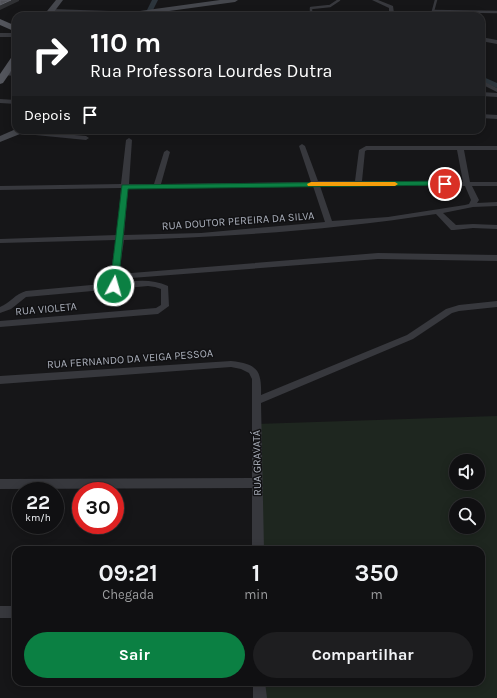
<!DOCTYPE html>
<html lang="pt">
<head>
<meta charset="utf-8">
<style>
  body { margin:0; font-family:Karla,sans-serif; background:#1e1e20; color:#f1f3f6; height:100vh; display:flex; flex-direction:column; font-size:15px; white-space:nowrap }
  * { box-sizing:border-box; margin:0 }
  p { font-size:13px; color:#9c9d9f }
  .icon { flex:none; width:22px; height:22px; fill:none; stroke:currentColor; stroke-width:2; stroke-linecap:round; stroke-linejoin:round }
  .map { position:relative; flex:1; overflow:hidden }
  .panel { position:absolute; left:12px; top:546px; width:473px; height:140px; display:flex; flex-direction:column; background:#101012; border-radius:12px; box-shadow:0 2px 10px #0003,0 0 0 1px #303032 }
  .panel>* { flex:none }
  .guide { position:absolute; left:12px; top:12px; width:473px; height:122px; border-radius:12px; box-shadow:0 2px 10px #0003,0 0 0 1px #303032; background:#202124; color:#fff; overflow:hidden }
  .controls { position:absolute; left:449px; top:454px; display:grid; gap:8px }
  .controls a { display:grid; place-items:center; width:36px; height:36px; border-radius:50%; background:#101012; box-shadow:0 2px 10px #0003,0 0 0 1px #303032; font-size:20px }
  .speed { position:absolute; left:12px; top:482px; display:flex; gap:8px; font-size:20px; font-weight:700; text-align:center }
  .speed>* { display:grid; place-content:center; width:52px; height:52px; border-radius:50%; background:#101012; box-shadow:0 2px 10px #0003,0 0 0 1px #303032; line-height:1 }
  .speed small { font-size:10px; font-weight:400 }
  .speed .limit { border:6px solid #d22; background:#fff; color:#111 }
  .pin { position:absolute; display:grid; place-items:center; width:34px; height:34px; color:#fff; margin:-17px; border:2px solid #fff; border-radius:50%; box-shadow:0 1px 4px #0007 }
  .me { position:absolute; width:44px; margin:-22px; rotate:6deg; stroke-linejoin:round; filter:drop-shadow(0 0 3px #0008) }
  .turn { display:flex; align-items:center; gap:14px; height:84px; padding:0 12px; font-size:18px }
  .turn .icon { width:52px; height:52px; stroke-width:2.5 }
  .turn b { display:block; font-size:28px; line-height:34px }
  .then { display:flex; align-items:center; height:38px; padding:0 12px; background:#0003; gap:8px; font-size:15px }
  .eta { display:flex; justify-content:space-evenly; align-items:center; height:68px; text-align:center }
  .eta b { font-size:24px; font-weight:700; line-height:28px }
  .primary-button { display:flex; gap:8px; margin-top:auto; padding:8px 12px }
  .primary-button a { flex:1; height:46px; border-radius:24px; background:#0b8043; color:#fff; font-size:16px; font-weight:700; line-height:46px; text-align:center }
  .primary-button a+a { background:#1e1e20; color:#f1f3f6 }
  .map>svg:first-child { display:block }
  .green { fill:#1e261f; fill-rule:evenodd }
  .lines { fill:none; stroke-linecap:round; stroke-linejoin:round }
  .canal { fill:#2c353c; fill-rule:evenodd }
  .lane { stroke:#37383d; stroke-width:2.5 }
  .street { fill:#37383d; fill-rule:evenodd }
  .secondary { fill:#45474d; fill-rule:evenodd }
  .primary { fill:#53555c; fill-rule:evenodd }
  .shaded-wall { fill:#2f3033 }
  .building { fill:#525359; stroke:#5f6168 }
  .route { fill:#0b8043; stroke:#07532c }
  .slow { fill:#f59e0b }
  .labels { text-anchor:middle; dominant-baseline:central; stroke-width:3; stroke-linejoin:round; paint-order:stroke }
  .street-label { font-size:11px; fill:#a8adb8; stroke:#111113 }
</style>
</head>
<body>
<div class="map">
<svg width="497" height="698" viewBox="0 0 497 698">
  <rect width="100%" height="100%" fill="#161618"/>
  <path class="green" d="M497,416v282h-237l-1,-16h222v-132h-223l-2,-126zM456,461h22v22h-22zM456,505h22v22h-22z"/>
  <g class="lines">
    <g class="canal">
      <polygon points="152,0 158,0 150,16 144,16"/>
      <polygon points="481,76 497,83 497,88 481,81"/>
    </g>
    <g class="lane">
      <polyline points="433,11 497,12"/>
      <polyline points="293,16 309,15 311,13 311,8 330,6 339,0"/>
      <polyline points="435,16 433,11 436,0"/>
    </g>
    <g class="street">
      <polygon points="372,0 378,0 393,6 394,13 407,16 389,16 389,8"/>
      <polygon points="52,9 140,12 142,13 140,14 50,11 50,9"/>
      <rect x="0" y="33" width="16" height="4"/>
      <polygon points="481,37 497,40 497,44 481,41"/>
      <polygon points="4,72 16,72 16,76 2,75 1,74"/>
      <polygon points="481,80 497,88 497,92 481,84"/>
      <polygon points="481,92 497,93 497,97 481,96"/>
      <polygon points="0,99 16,100 16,104 0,103"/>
      <polygon points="481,114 497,115 497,119 481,118"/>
      <polygon points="17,130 86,136 89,138 86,140 15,133 14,132"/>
      <path d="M129,138l3,2 -3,44h25l10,-32 3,-2 3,2 -9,32 150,-2 -12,-36 3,-2 3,2 13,35h37l4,-31 7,-4h131v4h-33l6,32h27v4h-25l7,14 -2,3 20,-1v4l-24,1 -30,6 13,12 17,-1 24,1v4l-24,-1 -19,2h-3l-15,-16c-103,16 -208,23 -312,26l-5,34 259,-21 119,2v6l-119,-2 -260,20 -2,4c18,-2 35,-5 52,3l1,20 -11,8 -158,13v-6l156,-13 5,-3v-16l-6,-2 -7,-1 -122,11 -15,12 -11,4v-6c10,-4 15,-13 26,-16l87,-8 -3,-2v-4l6,-37 -116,3v-4l117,-4 4,-47 -121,2v-4l121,-2 5,-44zM367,150h90l6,32 -101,-1 3,-30zM358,185l107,1 6,14 -2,4 -4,1 -77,12 -56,4 -12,-35zM313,186l12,36 -124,11 -77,2 4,-47z"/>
      <path d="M497,301v6l-38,4 -7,2 -39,26 -152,64 3,147h-12v-62l-252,1v-10l252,-1v-99l-3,-6 -8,-4 -10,-2 -231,17v-8l231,-15c25,3 31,8 30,34l146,-60 39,-26 13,-4z"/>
      <rect x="0" y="606" width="16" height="12"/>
      <polygon points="253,682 265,682 267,698 253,698"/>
    </g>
    <g class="secondary">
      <polygon points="56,0 63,0 51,16 43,16"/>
      <polygon points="220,0 238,0 235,2 140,15 136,13 140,11"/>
      <polygon points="16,129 27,130 25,132 0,142 0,136"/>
    </g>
    <g class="primary">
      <polygon points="0,19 16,26 16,32 0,25"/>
      <polygon points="16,54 16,64 3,83 0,84 0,74 13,55"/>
    </g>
  </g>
  <polygon class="shaded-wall" points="11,0 19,0 19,1 0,10 0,5"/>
  <polygon class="building" points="0,0 11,0 0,5"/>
  <polygon class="route" points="445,181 447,182 447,185 128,189 118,286 114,289 110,286 122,185"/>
  <polygon class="slow" points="311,182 395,182 398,184 395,186 308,186 307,184"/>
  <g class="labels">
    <g class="street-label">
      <text transform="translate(238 221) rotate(-4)">RUA DOUTOR PEREIRA DA SILVA</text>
      <text transform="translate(46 309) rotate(-5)">RUA VIOLETA</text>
      <text transform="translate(130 359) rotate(-4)">RUA FERNANDO DA VEIGA PESSOA</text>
      <text transform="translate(257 463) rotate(-91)">RUA GRAVATÁ</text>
    </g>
  </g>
</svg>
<div class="controls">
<a><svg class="icon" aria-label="sound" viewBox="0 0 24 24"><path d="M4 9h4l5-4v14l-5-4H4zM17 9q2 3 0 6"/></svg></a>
<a><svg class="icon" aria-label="search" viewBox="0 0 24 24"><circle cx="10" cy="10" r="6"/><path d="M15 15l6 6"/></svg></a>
</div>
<div class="speed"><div>22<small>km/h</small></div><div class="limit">30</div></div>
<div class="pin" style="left:445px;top:184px;background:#d93025"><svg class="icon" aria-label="arrive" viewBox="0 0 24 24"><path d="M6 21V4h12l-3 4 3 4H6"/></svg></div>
<svg class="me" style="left:114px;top:286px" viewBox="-20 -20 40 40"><circle r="17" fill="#0b8043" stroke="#fff" stroke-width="3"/><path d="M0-11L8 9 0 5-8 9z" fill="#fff"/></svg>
<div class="guide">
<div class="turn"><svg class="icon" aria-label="right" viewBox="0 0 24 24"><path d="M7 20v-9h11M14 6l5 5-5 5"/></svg><div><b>110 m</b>Rua Professora Lourdes Dutra</div></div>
<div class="then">Depois<svg class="icon" aria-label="arrive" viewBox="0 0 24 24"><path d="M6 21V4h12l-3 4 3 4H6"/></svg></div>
</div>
<section class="panel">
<div class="eta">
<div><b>09:21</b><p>Chegada</p></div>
<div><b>1</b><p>min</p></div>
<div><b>350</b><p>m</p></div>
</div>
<div class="primary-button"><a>Sair</a><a>Compartilhar</a></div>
</section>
</div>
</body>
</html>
